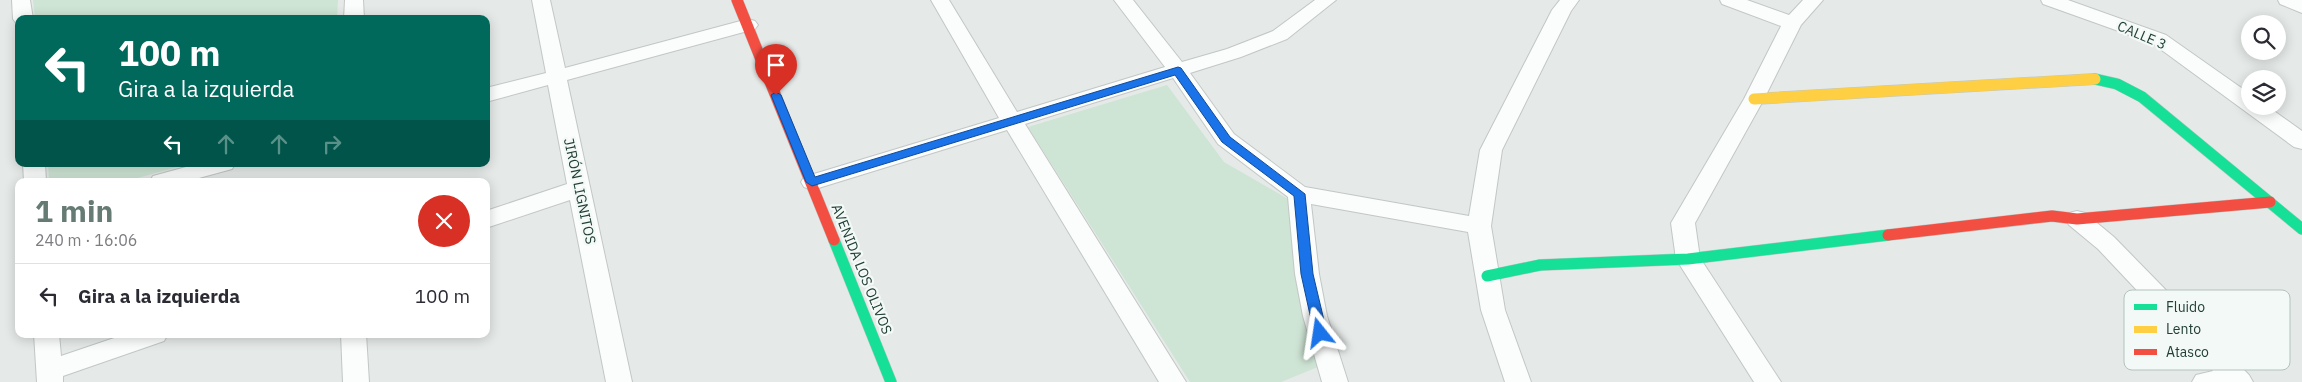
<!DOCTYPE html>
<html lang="es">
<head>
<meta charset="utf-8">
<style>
  body { margin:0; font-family:"IBM Plex Sans",sans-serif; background:#f2f2f3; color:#2b2b33; height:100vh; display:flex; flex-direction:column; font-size:19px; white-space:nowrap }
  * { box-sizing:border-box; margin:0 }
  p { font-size:16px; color:#7c7c81 }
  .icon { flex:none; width:28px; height:28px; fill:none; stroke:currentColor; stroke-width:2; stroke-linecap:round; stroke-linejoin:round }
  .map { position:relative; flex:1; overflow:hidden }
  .side { position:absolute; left:15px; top:178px; width:475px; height:160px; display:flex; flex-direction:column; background:#fff; border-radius:10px; box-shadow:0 2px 12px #0003 }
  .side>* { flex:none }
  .banner { position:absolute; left:15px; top:15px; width:475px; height:152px; border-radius:10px; box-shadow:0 2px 12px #0003; background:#00695c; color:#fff; overflow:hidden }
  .tools { position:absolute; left:2241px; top:15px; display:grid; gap:10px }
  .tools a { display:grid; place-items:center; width:45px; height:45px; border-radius:50%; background:#fff; box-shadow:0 2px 12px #0003; font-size:25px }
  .pin { position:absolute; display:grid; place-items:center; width:42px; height:42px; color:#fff; margin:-51px -21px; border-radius:50% 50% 50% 0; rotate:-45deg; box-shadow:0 0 5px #0007 }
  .pin .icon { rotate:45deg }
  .me { position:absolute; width:55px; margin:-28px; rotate:345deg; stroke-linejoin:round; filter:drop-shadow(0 0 4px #0008) }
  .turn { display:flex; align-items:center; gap:18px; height:105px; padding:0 20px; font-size:22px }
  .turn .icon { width:65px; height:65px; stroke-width:2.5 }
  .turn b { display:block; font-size:35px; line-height:42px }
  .lanes { display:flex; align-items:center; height:48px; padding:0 20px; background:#0003; justify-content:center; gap:25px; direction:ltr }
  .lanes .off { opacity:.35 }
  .round { display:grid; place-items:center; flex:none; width:52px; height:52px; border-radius:26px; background:#f2f2f3 }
  .summary { display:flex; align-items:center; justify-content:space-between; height:85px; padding:0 20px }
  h1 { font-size:30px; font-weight:700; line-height:38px; color:#667b74 }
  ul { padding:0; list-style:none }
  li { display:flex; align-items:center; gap:15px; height:65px; padding:0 20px; border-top:1px solid #e1e1e2 }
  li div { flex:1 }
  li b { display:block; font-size:19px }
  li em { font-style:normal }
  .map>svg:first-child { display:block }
  .green { fill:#cee4d4 }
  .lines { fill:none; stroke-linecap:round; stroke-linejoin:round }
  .street-casing { stroke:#c2c7c5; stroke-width:2 }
  .fast-casing { stroke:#c0c8c5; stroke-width:12 }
  .slow-casing { stroke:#c0c8c5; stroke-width:12 }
  .jam-casing { stroke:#c0c8c5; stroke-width:12 }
  .street { fill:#fbfcfc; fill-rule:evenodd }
  .fast { stroke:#16e098; stroke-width:11 }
  .slow { stroke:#ffcf43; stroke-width:11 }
  .jam { stroke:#f24e42; stroke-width:11 }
  .route { fill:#1a73e8; stroke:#114b97 }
  .labels { text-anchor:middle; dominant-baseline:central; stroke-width:4.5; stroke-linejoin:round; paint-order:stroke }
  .street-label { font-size:14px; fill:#223f36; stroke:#f3f9f6 }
  .key { fill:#f3f9f6; stroke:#b4c1bc; stroke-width:1 }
  .key-label { font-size:14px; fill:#223f36 }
</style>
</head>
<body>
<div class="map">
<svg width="2302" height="382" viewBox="0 0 2302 382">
  <rect width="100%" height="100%" fill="#e5eae8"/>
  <g class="green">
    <polygon points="33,0 338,0 337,19 35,19"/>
    <polygon points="1167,85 1224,162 1288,199 1298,293 1318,367 1281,382 1190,382 1028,127"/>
    <polygon points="48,164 188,164 127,181 49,181"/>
  </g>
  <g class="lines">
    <defs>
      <g id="street">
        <polygon points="12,0 30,0 33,19 19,19 19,24 16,23 13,19"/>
        <polygon points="345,0 363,0 364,19 344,19"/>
        <polygon points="532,0 550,0 565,68 748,19 755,21 758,25 755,29 567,80 632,382 606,382 570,200 486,228 486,211 567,184 548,85 486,102 486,88 546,73"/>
        <polygon points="931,0 949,0 1017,112 1165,67 1114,0 1133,0 1182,62 1227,49 1273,31 1315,0 1336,0 1287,39 1241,57 1190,73 1234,134 1305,187 1469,216 1480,150 1552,10 1560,0 1579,0 1571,11 1502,150 1491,226 1505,310 1531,382 1505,382 1481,310 1468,232 1311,204 1319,274 1327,316 1348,382 1322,382 1303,316 1295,274 1288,197 1218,144 1173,78 1025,124 1186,382 1159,382 1007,130 812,190 804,187 801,182 804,177 999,118"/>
        <polygon points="1720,0 1747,0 1789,15 1803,0 1823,0 1801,25 1764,99 1695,223 1700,258 1781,382 1754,382 1676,259 1671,223 1744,99 1781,26 1722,4"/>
        <polygon points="2041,0 2068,0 2166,35 2250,94 2250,106 2267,106 2302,131 2302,149 2294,147 2152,43 2043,4"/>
        <polygon points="2278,0 2302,0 2302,13 2280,4"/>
        <polygon points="23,164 45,164 46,181 24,181"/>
        <polygon points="197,164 235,164 232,169 188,181 150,181 153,176"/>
        <polygon points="2077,211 2085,213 2114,237 2249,375 2253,382 2192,382 2196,375 2213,371 2098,249 2069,225 2065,219 2069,213"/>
        <polygon points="34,334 59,334 61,356 126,334 168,334 164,341 63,376 63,382 37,382"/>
        <polygon points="341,334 366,334 369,382 343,382"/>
      </g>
      <g id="fast">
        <polyline points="2095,79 2117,84 2142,97 2302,229"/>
        <polyline points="834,240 891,382"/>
        <polyline points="1487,276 1540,265 1688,259 1888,235"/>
      </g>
      <polyline id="slow" points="1754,99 2095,79"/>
      <g id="jam">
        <polyline points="737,0 834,240"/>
        <polyline points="1888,235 2052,216 2077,219 2270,202"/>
      </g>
    </defs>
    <use href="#street" class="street-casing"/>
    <use href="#fast" class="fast-casing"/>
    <use href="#slow" class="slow-casing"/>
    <use href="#jam" class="jam-casing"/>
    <use href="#street" class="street"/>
    <use href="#fast" class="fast"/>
    <use href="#slow" class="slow"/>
    <use href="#jam" class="jam"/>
  </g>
  <polygon class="route" points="1178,67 1181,68 1230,137 1305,194 1313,274 1327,333 1325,336 1316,336 1314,333 1301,274 1294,196 1222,142 1175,75 812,186 806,182 771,95 776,92 781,95 815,177"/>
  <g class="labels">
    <g class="street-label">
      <text transform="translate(2142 35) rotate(23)">CALLE 3</text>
      <text transform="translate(580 191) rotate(78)">JIRÓN LIGNITOS</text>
      <text transform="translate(862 269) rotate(68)">AVENIDA LOS OLIVOS</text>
    </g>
  </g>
  <rect x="2124" y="290" width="166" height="80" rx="8" class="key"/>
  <rect x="2134" y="304" width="23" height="6" fill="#16e098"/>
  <rect x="2134" y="326" width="23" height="7" fill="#ffcf43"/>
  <rect x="2134" y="349" width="23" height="6" fill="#f24e42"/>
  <g class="key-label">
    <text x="2166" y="312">Fluido</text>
    <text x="2166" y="334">Lento</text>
    <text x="2166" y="357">Atasco</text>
  </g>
</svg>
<div class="tools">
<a><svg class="icon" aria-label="search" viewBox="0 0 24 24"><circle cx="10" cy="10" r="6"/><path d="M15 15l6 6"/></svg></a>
<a><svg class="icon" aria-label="layers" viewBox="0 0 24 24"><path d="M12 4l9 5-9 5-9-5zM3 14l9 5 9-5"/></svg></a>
</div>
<div class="pin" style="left:776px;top:95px;background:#d93025"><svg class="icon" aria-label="arrive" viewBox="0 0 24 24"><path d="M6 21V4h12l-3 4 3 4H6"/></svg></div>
<svg class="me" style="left:1320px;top:333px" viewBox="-20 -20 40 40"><path d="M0-17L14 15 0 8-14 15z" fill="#1a73e8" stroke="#fff" stroke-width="4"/></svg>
<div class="banner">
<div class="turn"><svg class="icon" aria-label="left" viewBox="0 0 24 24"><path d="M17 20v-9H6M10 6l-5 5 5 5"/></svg><div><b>100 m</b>Gira a la izquierda</div></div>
<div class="lanes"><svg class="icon" aria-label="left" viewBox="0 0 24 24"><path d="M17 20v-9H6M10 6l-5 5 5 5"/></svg><svg class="icon off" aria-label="ahead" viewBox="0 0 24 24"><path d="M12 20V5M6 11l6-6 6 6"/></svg><svg class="icon off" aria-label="ahead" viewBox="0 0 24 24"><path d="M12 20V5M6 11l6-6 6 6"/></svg><svg class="icon off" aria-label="right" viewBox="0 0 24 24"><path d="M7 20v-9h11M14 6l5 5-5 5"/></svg></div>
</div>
<section class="side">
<div class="summary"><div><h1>1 min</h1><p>240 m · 16:06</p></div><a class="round" style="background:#d93025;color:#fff"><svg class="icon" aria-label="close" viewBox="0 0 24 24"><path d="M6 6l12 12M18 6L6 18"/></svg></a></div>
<ul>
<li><svg class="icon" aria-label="left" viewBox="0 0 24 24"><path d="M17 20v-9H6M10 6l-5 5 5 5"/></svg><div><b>Gira a la izquierda</b></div><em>100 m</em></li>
</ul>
</section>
</div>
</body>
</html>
